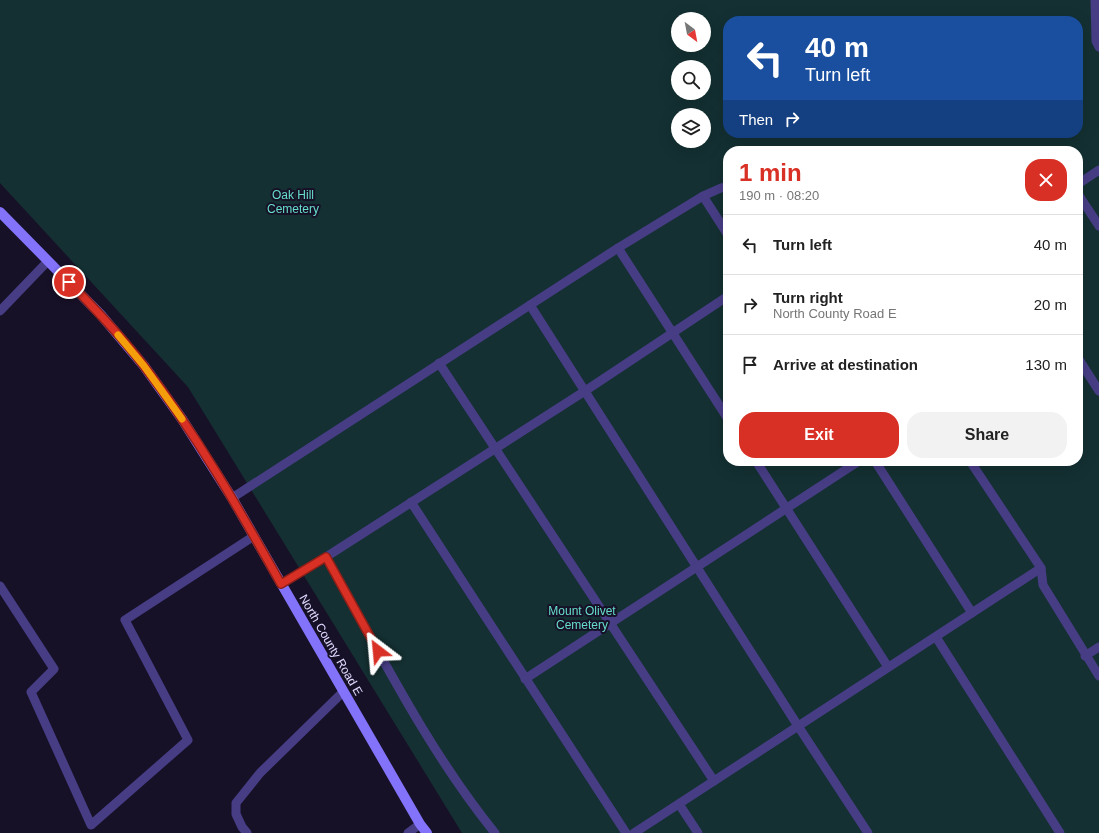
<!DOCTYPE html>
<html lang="en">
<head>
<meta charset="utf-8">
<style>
  body { margin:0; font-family:Arial,sans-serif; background:#f2f2f2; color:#222; height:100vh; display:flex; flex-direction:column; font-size:15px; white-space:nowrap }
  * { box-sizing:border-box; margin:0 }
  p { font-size:13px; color:#767676 }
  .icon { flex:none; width:22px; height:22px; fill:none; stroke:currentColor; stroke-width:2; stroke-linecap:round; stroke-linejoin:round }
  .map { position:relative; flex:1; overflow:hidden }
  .drawer { position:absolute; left:723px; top:146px; width:360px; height:320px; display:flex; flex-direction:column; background:#fff; border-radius:16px; box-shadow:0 4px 16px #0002 }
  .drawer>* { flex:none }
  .hud { position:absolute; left:723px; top:16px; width:360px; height:122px; border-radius:16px; box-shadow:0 4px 16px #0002; background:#1a4fa0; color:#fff; overflow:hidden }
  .needle { width:26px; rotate:148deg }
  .buttons { position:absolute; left:671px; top:12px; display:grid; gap:8px }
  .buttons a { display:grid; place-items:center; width:40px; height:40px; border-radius:50%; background:#fff; box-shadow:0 4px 16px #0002; font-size:20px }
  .pin { position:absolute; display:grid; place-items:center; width:34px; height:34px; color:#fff; margin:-17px; border:2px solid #fff; border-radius:50%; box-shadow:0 1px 4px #0007 }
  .me { position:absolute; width:44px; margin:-22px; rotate:331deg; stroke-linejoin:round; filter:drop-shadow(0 0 3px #0008) }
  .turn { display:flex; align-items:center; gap:14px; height:84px; padding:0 16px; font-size:18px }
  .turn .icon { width:52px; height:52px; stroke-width:2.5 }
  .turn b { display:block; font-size:28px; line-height:34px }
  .then { display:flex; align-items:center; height:38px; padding:0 16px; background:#0003; gap:8px; font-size:15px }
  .round { display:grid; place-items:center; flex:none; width:42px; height:42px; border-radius:16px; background:#f2f2f2 }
  .headline { display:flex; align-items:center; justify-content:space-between; height:68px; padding:0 16px }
  h1 { font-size:24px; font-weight:800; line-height:30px; color:#d93025 }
  .primary-button { display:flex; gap:8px; margin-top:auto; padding:8px 16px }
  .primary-button a { flex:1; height:46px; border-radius:16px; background:#d93025; color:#fff; font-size:16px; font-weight:800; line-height:46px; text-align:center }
  .primary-button a+a { background:#f2f2f2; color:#222 }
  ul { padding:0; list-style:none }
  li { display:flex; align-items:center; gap:12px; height:60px; padding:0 16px; border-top:1px solid #e0e0e0 }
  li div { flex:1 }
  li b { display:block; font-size:15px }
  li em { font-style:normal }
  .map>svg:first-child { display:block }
  .green { fill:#143032; fill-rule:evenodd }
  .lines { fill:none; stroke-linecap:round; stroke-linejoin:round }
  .lane { stroke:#473d85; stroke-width:9 }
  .secondary { stroke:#8373fb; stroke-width:10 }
  .route-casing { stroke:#8d1f18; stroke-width:10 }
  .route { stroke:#d93025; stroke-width:7 }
  .slow { stroke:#f59e0b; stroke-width:7 }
  .labels { text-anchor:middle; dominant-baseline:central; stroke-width:4; stroke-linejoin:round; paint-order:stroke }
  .park-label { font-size:12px; fill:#66ddca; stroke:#171128 }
  .street-label { font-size:12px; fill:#e1d9fe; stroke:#171128 }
</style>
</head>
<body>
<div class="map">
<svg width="1099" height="833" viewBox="0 0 1099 833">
  <rect width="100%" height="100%" fill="#171128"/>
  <path class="green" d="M0,0h1099v833h-637l-274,-446 -188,-204zM678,19h26v26h-26zM728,21h350v112h-350zM678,67h26v26h-26zM678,115h26v26h-26zM728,151h350v310h-350z"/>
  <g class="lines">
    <g class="lane">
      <polyline points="1095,0 1096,41 1099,47"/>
      <polyline points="1078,184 1099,170"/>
      <polyline points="1078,194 1099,226"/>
      <polyline points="703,196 728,235"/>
      <polyline points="618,248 728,419"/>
      <polyline points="530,305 798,726 868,833"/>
      <polyline points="0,311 48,261"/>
      <polyline points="1078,358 1099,391"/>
      <polyline points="439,363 714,781"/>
      <polyline points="756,461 888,667"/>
      <polyline points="875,461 972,613"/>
      <polyline points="970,461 1041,568 1043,585 1099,676"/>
      <polyline points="232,498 618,248 703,196 721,188 728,186"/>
      <polyline points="411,502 626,833"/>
      <path d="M326,557c53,94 101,192 169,276"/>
      <polyline points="281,584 326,557 585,391 728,296"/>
      <polyline points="0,586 54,669 31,692 91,825 188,740 125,620 254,536"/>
      <polyline points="936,637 1060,833"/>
      <polyline points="1085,656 1099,647"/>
      <polyline points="525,679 859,461"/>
      <polyline points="679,804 698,833"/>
      <polyline points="247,833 242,827 236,814 236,803 260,773 343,692"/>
      <polyline points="408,833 420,824"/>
      <polyline points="634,833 1041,568"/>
    </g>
    <polyline class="secondary" points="0,212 101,315 144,366 182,419 232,498 420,824 427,833"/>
  </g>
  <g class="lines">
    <defs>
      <path id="route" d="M69,282c26,27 52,54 75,84 52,68 95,143 137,218l45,-27 52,94"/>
    </defs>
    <use href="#route" class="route-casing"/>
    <use href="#route" class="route"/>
    <polyline class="slow" points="118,335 144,366 182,419"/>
  </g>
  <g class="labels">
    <g class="park-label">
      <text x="293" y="195">Oak Hill<tspan x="293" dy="14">Cemetery</tspan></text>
      <text x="582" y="611">Mount Olivet<tspan x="582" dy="14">Cemetery</tspan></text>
    </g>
    <g class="street-label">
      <text transform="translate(331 645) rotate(60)">North County Road E</text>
    </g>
  </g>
</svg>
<div class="buttons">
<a><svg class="needle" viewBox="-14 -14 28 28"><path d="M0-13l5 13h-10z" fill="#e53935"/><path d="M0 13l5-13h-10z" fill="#767676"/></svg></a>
<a><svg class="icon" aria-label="search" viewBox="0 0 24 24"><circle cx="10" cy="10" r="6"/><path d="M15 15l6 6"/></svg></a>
<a><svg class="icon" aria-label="layers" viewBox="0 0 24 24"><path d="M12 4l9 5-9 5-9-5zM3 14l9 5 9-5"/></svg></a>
</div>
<div class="pin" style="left:69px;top:282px;background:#d93025"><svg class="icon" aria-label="arrive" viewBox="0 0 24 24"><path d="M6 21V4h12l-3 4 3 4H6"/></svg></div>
<svg class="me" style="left:378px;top:651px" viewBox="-20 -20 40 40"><path d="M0-17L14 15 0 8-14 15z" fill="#d93025" stroke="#fff" stroke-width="4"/></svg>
<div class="hud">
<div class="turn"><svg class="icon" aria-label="left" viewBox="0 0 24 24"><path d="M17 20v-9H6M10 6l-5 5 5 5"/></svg><div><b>40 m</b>Turn left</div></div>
<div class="then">Then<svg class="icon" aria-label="right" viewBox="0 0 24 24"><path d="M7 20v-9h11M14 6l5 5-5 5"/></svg></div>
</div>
<section class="drawer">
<div class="headline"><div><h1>1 min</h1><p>190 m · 08:20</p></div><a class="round" style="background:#d93025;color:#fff"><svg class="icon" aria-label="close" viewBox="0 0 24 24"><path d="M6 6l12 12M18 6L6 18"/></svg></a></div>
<ul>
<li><svg class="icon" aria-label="left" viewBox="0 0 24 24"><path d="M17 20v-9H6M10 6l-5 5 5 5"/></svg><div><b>Turn left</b></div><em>40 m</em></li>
<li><svg class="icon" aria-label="right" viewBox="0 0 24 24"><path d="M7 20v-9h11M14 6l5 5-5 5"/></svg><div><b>Turn right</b><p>North County Road E</p></div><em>20 m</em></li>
<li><svg class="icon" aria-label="arrive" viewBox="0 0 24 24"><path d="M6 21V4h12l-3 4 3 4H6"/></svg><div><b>Arrive at destination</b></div><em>130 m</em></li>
</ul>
<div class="primary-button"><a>Exit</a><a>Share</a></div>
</section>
</div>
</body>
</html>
